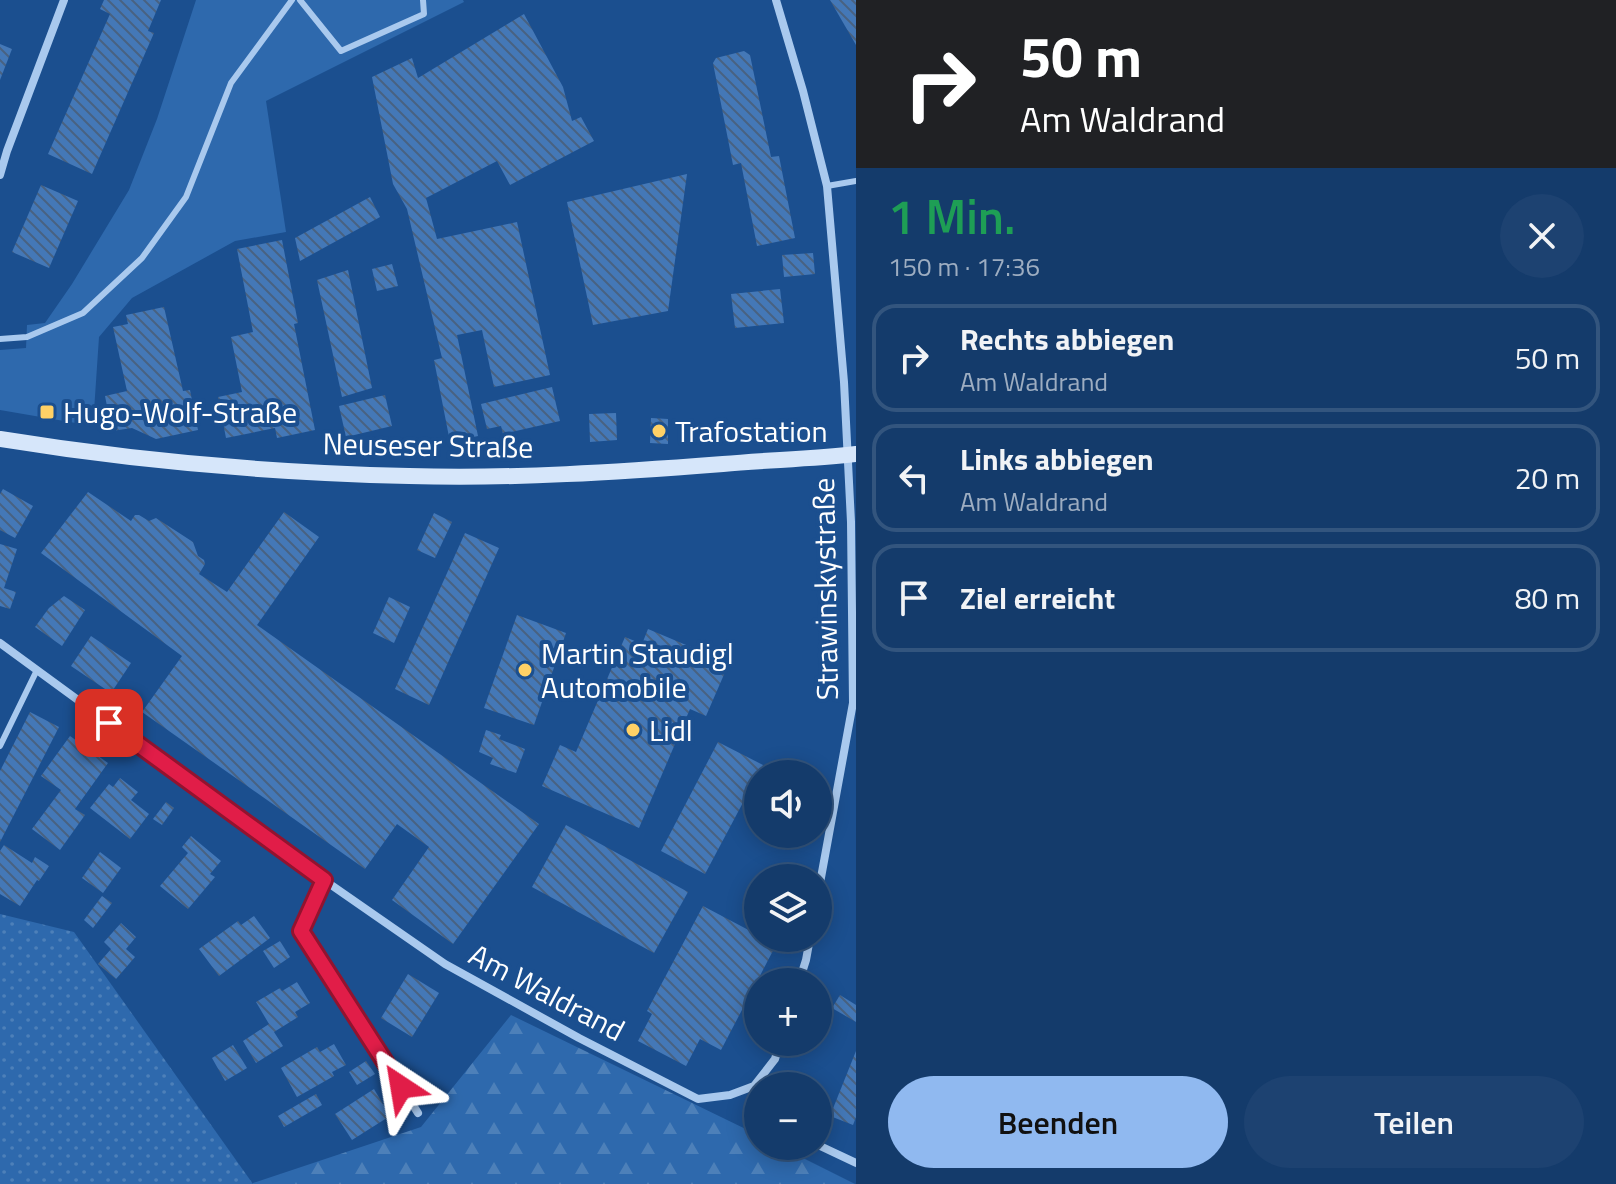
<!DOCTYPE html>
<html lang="de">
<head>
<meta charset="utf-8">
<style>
  body { margin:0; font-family:"Titillium Web",sans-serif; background:#1d4271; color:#f1f3f6; height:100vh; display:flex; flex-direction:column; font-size:30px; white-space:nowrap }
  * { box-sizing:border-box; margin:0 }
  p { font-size:26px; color:#9dadc1 }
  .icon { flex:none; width:44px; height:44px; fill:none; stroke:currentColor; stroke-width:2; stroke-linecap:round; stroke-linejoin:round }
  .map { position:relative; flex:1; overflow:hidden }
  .sheet { display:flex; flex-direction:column; background:#143b6b; width:760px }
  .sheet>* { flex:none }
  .guide { background:#202124; color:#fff; overflow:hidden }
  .fabs { position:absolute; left:744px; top:760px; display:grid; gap:16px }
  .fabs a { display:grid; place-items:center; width:88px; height:88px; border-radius:50%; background:#143b6b; box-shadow:0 4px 20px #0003,0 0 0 2px #33557e; font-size:40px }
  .pin { position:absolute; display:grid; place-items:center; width:68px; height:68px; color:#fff; margin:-34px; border-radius:16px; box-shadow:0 4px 12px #0006 }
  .me { position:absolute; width:88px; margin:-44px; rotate:327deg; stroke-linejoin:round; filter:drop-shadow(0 0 6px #0008) }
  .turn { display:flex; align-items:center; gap:28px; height:168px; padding:0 32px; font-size:36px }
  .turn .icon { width:104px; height:104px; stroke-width:2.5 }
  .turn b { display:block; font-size:56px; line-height:68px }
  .round { display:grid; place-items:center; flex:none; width:84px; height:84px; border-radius:42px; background:#1d4271 }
  .overview { display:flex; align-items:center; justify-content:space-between; height:136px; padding:0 32px }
  h1 { font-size:48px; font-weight:600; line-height:60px; color:#1e9e55 }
  .button { display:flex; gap:16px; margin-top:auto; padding:16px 32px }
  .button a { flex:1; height:92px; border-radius:48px; background:#90b9f0; color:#111; font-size:32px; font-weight:600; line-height:92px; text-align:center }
  .button a+a { background:#1d4271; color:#f1f3f6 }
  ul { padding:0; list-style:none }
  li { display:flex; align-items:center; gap:24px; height:108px; margin:0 16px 12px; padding:0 16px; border:4px solid #33557e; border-radius:24px }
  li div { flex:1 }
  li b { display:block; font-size:30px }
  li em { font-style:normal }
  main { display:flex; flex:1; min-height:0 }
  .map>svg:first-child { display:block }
  .grass { fill:#2e69ad }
  .forest { fill:url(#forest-firs) }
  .park { fill:url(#park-dots) }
  .building { fill:url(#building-back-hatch) }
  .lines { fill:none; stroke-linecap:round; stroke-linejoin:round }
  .service { stroke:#a9c9ee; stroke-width:6 }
  .minor { stroke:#a9c9ee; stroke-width:8 }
  .secondary { stroke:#d6e6fa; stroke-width:16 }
  .route-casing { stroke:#92132f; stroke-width:20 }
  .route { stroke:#e11d48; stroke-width:14 }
  .poi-dot { fill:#ffd166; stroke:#1b4f8f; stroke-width:3 }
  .labels { text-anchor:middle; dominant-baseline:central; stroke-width:8; stroke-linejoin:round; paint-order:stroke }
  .poi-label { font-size:30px; fill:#fff; stroke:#1b4f8f; text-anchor:start }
  .street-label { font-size:30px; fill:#fff; stroke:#1b4f8f }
</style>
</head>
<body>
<main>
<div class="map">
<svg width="856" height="1184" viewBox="0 0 856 1184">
  <defs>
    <pattern id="forest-firs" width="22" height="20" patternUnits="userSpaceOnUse" patternTransform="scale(2)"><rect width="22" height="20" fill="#2e69ad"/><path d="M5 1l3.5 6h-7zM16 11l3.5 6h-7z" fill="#4d80b9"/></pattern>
    <pattern id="park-dots" width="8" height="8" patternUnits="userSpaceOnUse" patternTransform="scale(2)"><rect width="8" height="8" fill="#2e69ad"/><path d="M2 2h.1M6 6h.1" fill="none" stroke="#4d80b9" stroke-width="1.8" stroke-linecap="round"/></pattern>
    <pattern id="building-back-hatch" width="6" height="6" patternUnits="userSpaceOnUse" patternTransform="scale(2)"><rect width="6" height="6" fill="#4478b7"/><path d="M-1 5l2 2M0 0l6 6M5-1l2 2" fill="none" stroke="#486282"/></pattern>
  </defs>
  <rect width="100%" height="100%" fill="#1b4f8f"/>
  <polygon class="grass" points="196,0 463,0 464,2 266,101 286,232 235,241 132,298 99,337 93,426 0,410 0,350 26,348 27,325 45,323 72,284 129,190 157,119"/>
  <polygon class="forest" points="511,1015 758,1135 758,1146 779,1146 855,1184 253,1184 253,1183 421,1127"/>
  <polygon class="park" points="0,914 74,932 253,1184 0,1184"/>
  <g class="building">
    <polygon points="104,0 161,0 148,31 154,33 92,174 48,154 110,14 100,9"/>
    <polygon points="830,0 856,0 856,45"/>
    <polygon points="524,14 563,87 572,121 581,117 594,141 510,185 497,161 426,198 437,239 517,222 550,375 494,387 482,330 457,335 478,436 450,442 434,360 442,358 407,209 393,184 372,77 412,58 418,78"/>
    <polygon points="0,44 12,49 0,80"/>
    <polygon points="744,51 750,55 771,157 779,156 795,238 757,246 741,163 733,165 713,63 716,58"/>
    <polygon points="687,174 668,311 593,325 567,202"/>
    <polygon points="41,185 78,201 49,268 12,252"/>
    <polygon points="370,197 380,217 300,261 295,238"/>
    <polygon points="282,240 298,323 294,324 315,430 277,438 275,428 226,438 218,397 242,392 231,337 253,332 237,249"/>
    <polygon points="813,253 815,274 784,277 782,255"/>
    <polygon points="392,264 398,286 377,291 372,269"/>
    <polygon points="348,270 372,388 342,397 317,280"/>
    <polygon points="780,289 784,323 735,328 731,294"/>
    <polygon points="164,307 183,391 190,390 198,430 156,439 132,428 112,431 105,396 127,391 113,327 128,324 126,315"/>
    <polygon points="552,387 560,421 503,434 501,426 487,429 481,404"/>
    <polygon points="385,395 392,426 346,437 339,406"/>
    <polygon points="616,413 617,440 590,442 589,414"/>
    <polygon points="651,418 668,419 668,444 650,443"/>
    <polygon points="3,489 33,506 15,538 0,530 0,494"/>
    <polygon points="88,492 131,521 135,515 139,515 149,521 156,518 193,542 198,556 204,560 205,564 199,574 227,592 284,512 319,537 257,625 539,824 453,944 392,900 429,847 397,824 365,869 142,712 182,656 41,553"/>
    <polygon points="434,513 452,522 435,558 417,550"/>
    <polygon points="465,533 499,548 429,705 395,689"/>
    <polygon points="0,544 17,549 4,588 16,592 10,609 0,606"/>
    <polygon points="64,596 85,610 62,646 35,627 49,608"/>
    <polygon points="389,597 410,607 394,643 373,633"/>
    <polygon points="517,615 566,633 534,725 484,708"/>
    <polygon points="648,629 729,663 706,716 690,709 639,828 542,786 560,745 576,752 625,637 642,644"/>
    <polygon points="91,636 131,663 111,693 71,666"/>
    <polygon points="30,712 59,727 0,842 0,771"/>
    <polygon points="486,730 501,735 499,739 525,749 516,773 490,764 493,758 479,752"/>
    <polygon points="70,736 108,763 75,809 85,815 60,850 32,829 61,790 41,776"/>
    <polygon points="718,742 763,765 705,874 661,851"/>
    <polygon points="120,778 138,792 131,800 149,814 130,839 90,808 109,784 113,787"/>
    <polygon points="166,802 174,808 162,825 153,819"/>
    <polygon points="566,825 688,892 654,953 532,887"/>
    <polygon points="191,836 221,861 210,874 215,877 188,909 160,886 188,853 182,847"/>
    <polygon points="4,845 32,863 35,857 49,866 39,881 37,880 20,906 0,894 0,851"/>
    <polygon points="100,852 121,868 103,893 82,878"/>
    <polygon points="102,896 112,903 93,928 84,920"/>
    <polygon points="703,906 758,935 758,938 763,938 776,945 721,1050 700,1039 686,1066 638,1041 652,1014 647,1011"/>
    <polygon points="254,916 270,938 219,976 199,949 238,921 241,925"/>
    <polygon points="121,923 136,937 126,949 135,957 116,979 98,964 111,949 104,942"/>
    <polygon points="280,941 290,957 274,968 263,951"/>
    <polygon points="408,974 439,993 412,1037 381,1018"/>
    <polygon points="297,982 310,1003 295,1012 298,1017 274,1032 283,1046 256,1063 243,1041 269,1024 256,1002 280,988 282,991"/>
    <polygon points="840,995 856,1005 856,1022 832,1008"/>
    <polygon points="334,1044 346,1065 332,1072 334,1076 297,1097 281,1068 317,1047 320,1052"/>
    <polygon points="233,1045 247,1068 225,1081 212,1058"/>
    <polygon points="856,1051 856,1117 853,1125 830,1116"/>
    <polygon points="366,1061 375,1074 357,1085 349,1072"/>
    <polygon points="374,1089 390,1116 352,1140 335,1114"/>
    <polygon points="316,1094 322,1105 284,1127 278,1116"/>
  </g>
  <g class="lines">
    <g class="service">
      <polyline points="300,0 341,51 424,14 423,0"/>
      <polyline points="827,186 856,181"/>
      <polyline points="0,339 27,337 83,313 142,258 186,197 231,83 292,0"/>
      <polyline points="0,746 37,670"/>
    </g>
    <g class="minor">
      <polyline points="776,0 803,91 827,186 844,382 851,522 853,703 818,894"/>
      <polyline points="0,175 7,151 64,0"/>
      <polyline points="0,643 324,880 445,964 579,1038 698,1099 730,1095 754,1086 775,1059 780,1042"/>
      <polyline points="324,880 301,931 418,1113"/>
      <polyline points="799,982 806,960 810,938"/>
      <polyline points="818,1145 856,1163"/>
    </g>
    <path class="secondary" d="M0,439c135,22 273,34 409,37 105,3 210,-4 314,-12 44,-4 89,-5 133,-10"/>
  </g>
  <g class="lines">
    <defs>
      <polyline id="route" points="109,723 324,880 301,931 401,1087"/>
    </defs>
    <use href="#route" class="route-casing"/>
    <use href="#route" class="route"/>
  </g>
  <g class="poi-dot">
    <rect x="39" y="404" width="16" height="16" rx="4"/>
    <circle cx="659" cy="431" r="8"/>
    <circle cx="525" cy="670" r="8"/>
    <circle cx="633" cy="730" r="8"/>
  </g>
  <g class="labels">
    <g class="poi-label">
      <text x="63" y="412">Hugo-Wolf-Straße</text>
      <text x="675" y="431">Trafostation</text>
      <text x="541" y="653">Martin Staudigl<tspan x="541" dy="34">Automobile</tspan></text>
      <text x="649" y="730">Lidl</text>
    </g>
    <g class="street-label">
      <text transform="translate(428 445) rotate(1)">Neuseser Straße</text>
      <text transform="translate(825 589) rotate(-91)">Strawinskystraße</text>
      <text transform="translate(547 992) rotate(28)">Am Waldrand</text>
    </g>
  </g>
</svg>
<div class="fabs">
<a><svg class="icon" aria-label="sound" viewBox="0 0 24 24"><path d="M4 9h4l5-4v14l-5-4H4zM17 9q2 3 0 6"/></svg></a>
<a><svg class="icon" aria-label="layers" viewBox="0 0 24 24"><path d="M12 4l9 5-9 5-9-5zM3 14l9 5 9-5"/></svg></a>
<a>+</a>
<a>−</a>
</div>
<div class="pin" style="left:109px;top:723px;background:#d93025"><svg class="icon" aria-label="arrive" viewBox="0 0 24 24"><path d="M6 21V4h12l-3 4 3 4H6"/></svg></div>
<svg class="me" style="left:401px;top:1087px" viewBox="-20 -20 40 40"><path d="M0-17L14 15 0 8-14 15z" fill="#e11d48" stroke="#fff" stroke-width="4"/></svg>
</div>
<section class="sheet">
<div class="guide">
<div class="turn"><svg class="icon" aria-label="right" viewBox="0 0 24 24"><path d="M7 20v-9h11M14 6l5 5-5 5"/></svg><div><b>50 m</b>Am Waldrand</div></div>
</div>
<div class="overview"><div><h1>1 Min.</h1><p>150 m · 17:36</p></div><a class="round"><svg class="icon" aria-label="close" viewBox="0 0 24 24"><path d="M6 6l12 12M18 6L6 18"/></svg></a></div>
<ul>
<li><svg class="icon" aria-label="right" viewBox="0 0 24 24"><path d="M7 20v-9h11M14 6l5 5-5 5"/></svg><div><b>Rechts abbiegen</b><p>Am Waldrand</p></div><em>50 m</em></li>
<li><svg class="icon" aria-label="left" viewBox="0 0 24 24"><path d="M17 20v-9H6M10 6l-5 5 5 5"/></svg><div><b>Links abbiegen</b><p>Am Waldrand</p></div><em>20 m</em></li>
<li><svg class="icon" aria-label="arrive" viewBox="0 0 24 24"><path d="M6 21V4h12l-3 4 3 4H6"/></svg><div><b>Ziel erreicht</b></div><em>80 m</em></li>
</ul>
<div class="button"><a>Beenden</a><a>Teilen</a></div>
</section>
</main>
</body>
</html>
